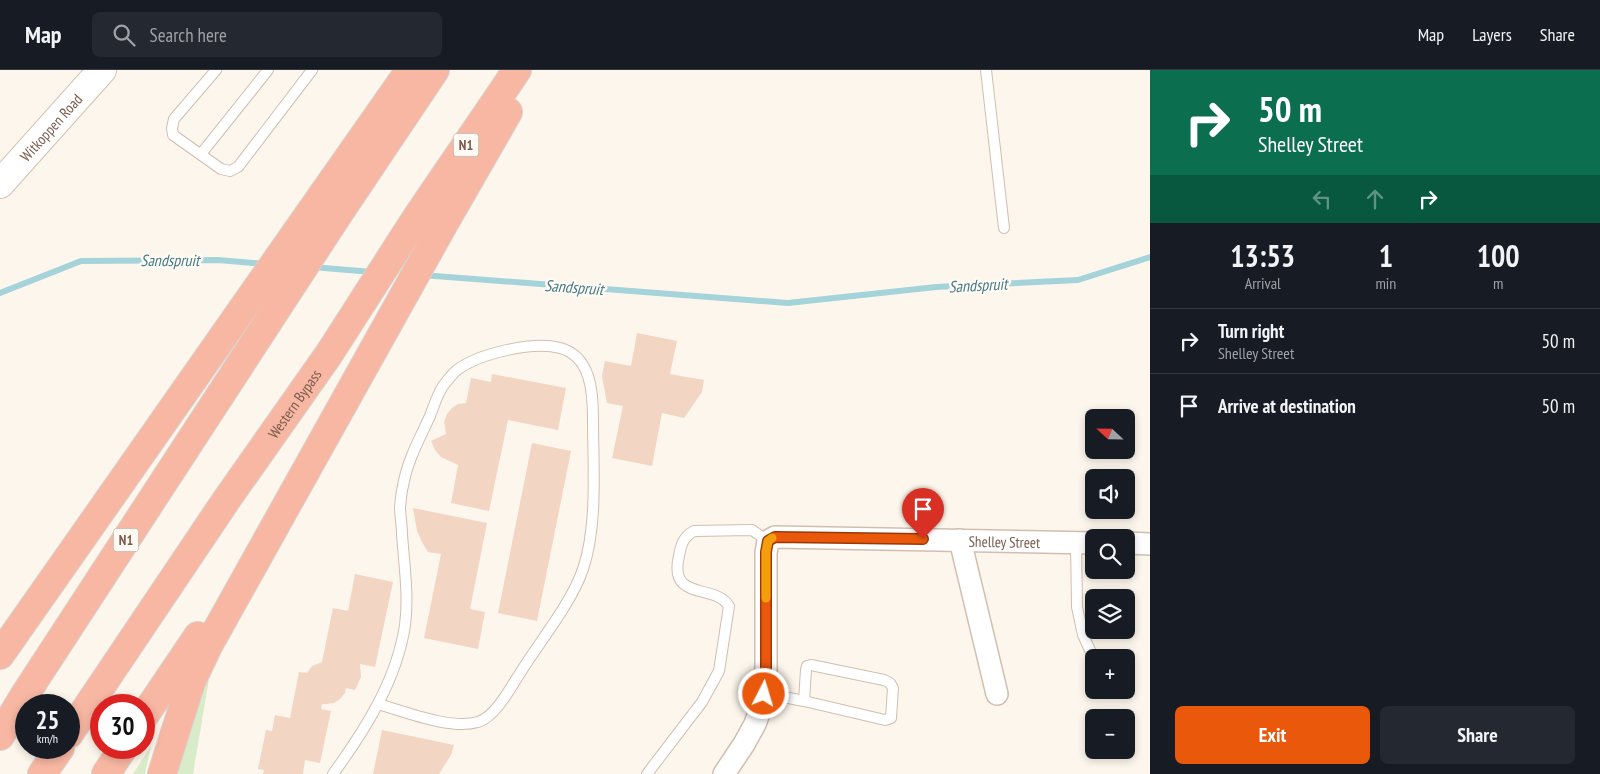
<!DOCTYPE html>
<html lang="en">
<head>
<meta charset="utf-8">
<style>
  body { margin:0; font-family:"PT Sans Narrow",sans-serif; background:#242831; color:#f1f3f6; height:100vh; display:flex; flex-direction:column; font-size:19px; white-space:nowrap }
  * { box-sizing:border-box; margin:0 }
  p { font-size:16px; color:#9ea1a6 }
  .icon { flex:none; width:28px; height:28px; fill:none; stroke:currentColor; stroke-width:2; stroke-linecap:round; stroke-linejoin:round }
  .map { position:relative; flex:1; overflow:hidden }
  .drawer { display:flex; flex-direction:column; background:#171b24; width:450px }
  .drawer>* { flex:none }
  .banner { background:#0b6e4f; color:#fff; overflow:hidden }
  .needle { width:32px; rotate:292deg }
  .fabs { position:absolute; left:1085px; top:339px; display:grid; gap:10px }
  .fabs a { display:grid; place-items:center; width:50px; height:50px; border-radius:8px; background:#171b24; box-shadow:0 2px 8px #0003; font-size:25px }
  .speed { position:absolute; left:15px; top:624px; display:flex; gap:10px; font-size:25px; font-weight:700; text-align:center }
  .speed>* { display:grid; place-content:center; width:65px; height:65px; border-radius:50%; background:#171b24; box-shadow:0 2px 8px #0003; line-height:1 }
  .speed small { font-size:12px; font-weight:400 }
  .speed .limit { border:8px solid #d22; background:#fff; color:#111 }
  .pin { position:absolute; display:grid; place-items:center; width:42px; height:42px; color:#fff; margin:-51px -21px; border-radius:50% 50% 50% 0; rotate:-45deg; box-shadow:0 0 5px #0007 }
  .pin .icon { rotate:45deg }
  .me { position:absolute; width:55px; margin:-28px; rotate:5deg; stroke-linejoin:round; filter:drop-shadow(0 0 4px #0008) }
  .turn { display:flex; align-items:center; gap:18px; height:105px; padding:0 25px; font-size:22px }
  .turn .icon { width:65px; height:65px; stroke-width:2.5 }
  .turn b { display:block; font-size:35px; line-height:42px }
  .lanes { display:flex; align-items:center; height:48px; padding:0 25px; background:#0003; justify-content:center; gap:25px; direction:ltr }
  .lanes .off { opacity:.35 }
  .eta { display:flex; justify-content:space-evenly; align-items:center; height:85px; text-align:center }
  .eta b { font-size:30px; font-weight:700; line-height:35px }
  .button { display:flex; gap:10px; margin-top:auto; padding:10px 25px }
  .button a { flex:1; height:58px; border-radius:8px; background:#ea580c; color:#fff; font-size:20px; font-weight:700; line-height:58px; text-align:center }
  .button a+a { background:#242831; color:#f1f3f6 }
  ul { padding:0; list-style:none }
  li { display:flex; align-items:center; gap:15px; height:65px; padding:0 25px; border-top:1px solid #363941 }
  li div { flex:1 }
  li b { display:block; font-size:19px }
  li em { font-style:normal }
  header { display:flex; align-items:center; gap:30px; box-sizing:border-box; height:70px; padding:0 25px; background:#171b24; border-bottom:1px solid #363941 }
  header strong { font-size:24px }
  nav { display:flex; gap:28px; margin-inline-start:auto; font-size:18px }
  .search { width:350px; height:45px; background:#242831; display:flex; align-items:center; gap:12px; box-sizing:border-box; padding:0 18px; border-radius:8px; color:#9ea1a6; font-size:19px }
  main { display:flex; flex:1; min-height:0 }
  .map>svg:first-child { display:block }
  .green { fill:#d8ecc9 }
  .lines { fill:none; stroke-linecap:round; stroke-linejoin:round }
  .stream { stroke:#a5d3da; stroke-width:6 }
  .building { fill:#f3d5c3 }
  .lane-casing { stroke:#d1beb0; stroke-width:12 }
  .street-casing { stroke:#d1beb0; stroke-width:24 }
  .secondary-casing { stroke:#d6c0b0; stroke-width:30 }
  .highway-casing { stroke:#dad1cd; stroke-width:30 }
  .lane { stroke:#fff; stroke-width:10 }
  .street { stroke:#fff; stroke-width:21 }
  .secondary { stroke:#fff; stroke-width:28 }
  .highway { stroke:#f7b7a3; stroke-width:28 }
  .route-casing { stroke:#983908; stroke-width:12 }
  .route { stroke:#ea580c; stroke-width:9 }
  .slow { stroke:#f59e0b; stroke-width:9 }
  .labels { text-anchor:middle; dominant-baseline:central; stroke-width:5; stroke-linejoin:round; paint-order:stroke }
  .shield { fill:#fffaf3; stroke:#a28b7f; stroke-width:1 }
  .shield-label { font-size:14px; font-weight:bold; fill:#7a5c4d }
  .street-label { font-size:15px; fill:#7a5c4d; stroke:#fffaf3 }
  .water-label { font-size:16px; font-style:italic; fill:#437c86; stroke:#fffaf3 }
</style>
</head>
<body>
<header>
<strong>Map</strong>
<div class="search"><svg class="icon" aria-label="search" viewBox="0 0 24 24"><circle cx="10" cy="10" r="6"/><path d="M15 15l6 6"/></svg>Search here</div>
<nav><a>Map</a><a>Layers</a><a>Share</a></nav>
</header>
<main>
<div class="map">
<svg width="1150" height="704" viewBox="0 0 1150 704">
  <rect width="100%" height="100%" fill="#fdf6ec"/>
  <g class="green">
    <polygon points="209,609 193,704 176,704 194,636"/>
    <polygon points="151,676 145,704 133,704"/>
  </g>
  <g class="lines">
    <g class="stream">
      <polyline points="312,197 372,202"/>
      <polyline points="422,205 788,233 936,217 1078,210 1150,187"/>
      <polyline points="0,223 81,191 218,190 265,194"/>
    </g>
  </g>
  <g class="building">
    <polygon points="637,263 677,271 670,304 704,310 702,322 684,348 662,343 652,396 612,388 623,336 607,333 602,306 605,291 631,296"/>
    <polygon points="492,304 566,318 558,360 508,350 489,441 451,433 458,395 441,387 435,380 431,371 446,364 444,352 447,344 452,338 458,334 466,333 471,308 491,312"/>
    <polygon points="532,373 571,381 537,551 498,543"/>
    <polygon points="413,438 487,453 470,539 485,542 478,579 424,568 441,484 428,482 422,472 417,461"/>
    <polygon points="355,504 393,512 375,597 360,594 361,607 355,620 346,618 345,623 340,629 334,633 327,634 322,634 321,639 331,641 320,693 305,690 303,704 263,704 264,700 258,699 266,660 272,661 275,645 290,648 299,602 307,603 312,596 322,592 333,538 348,541"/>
    <polygon points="382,660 454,675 451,685 439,704 373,704"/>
  </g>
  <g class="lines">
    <defs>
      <g id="lane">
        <polyline points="216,0 174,49 172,58 173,65 221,99 230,101 238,97 312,0"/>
        <polyline points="986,0 1004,158"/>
        <polyline points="201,84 268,0"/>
        <polyline points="1076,472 1077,537 1083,565 1094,589"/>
        <polyline points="763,623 804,631 885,650 891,648 893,618 890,613 884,610 811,595 807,596 806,600 804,631"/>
        <path d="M333,704c32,-44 64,-94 72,-149 4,-29 -1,-61 -3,-91 0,-9 -2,-18 -2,-27 1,-7 1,-14 3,-21 4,-25 17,-48 27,-70 4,-10 7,-21 13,-30 4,-5 9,-12 14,-16 23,-17 76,-29 103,-22 31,8 33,44 33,71 0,46 5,106 -10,150 -11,33 -42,71 -61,101 -10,15 -26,47 -44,52 -27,8 -72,-10 -100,-18"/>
        <path d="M647,704l55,-72 17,-31 10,-65c-14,-23 -61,-4 -50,-50 2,-11 4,-19 15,-25l58,-1 16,11"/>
      </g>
      <g id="street">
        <polyline points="960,470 997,624"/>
        <polyline points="1126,473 1150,474"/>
        <path id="s1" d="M724,704l20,-30 11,-20 7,-19 4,-36v-116l2,-12 7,-4 319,6"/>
      </g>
      <g id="secondary">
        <path id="s2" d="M0,114l102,-114"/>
      </g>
      <g id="highway">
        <polyline points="0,585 410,0"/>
        <polyline points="144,646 198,566"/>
        <path id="s3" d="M69,664l158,-235 102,-145 86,-134 102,-150"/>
        <polyline points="0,666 24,626 339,143 435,0"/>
        <polyline points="42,704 60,678"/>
        <polyline points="106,704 123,678"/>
        <polyline points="162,704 191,612 208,576 442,157 508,42"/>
      </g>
    </defs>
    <use href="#lane" class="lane-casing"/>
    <use href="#street" class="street-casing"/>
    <use href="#secondary" class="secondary-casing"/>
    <use href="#highway" class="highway-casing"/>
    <use href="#lane" class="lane"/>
    <use href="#street" class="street"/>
    <use href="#secondary" class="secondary"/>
    <use href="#highway" class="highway"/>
  </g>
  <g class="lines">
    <defs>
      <polyline id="route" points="764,624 766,599 766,482 768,471 775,467 923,469"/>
    </defs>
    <use href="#route" class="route-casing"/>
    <use href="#route" class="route"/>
    <polyline class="slow" points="766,528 766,482 768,471 772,468"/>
  </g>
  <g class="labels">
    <g class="shield">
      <rect x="453.5" y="63.5" width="25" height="23" rx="4"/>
      <rect x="113.5" y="458.5" width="25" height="23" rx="4"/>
    </g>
    <g class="shield-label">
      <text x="466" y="75">N1</text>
      <text x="126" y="470">N1</text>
    </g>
    <g class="street-label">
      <text stroke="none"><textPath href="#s2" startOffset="76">Witkoppen Road</textPath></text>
      <text stroke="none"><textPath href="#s3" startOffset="400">Western Bypass</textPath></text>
      <text stroke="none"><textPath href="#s1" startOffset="481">Shelley Street</textPath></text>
    </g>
    <g class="water-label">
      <text x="170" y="190">Sandspruit</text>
      <text transform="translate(978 215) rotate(-3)">Sandspruit</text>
      <text transform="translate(574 217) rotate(4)">Sandspruit</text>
    </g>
  </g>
</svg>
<div class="fabs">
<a><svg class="needle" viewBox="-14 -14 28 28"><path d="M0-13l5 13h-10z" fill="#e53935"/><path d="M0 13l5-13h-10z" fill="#9ea1a6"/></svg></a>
<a><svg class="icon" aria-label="sound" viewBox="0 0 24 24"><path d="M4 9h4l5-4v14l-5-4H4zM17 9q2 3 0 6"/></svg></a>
<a><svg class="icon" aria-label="search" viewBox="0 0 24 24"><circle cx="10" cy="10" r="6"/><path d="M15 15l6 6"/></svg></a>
<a><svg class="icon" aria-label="layers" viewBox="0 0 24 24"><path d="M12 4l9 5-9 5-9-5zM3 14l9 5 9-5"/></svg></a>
<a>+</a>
<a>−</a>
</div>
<div class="speed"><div>25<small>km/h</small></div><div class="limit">30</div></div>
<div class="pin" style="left:923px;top:469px;background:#d93025"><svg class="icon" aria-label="arrive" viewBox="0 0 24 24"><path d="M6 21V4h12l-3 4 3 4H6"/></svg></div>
<svg class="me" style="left:764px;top:624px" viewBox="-20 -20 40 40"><circle r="17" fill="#ea580c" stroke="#fff" stroke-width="3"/><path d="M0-11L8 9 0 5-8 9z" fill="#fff"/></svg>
</div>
<section class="drawer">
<div class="banner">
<div class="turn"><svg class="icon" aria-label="right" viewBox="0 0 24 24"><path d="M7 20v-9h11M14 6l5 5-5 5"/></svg><div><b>50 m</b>Shelley Street</div></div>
<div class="lanes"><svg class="icon off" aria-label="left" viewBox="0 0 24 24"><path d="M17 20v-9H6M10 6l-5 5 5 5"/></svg><svg class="icon off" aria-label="ahead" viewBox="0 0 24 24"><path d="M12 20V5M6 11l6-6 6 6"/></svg><svg class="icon" aria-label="right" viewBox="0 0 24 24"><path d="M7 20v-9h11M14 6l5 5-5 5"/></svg></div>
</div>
<div class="eta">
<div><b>13:53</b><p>Arrival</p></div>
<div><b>1</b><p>min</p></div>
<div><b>100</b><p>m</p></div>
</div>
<ul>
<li><svg class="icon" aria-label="right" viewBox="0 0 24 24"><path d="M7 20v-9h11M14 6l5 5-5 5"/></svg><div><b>Turn right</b><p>Shelley Street</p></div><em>50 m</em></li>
<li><svg class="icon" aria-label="arrive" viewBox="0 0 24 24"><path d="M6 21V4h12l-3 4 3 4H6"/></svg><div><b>Arrive at destination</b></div><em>50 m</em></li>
</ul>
<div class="button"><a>Exit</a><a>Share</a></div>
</section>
</main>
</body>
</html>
